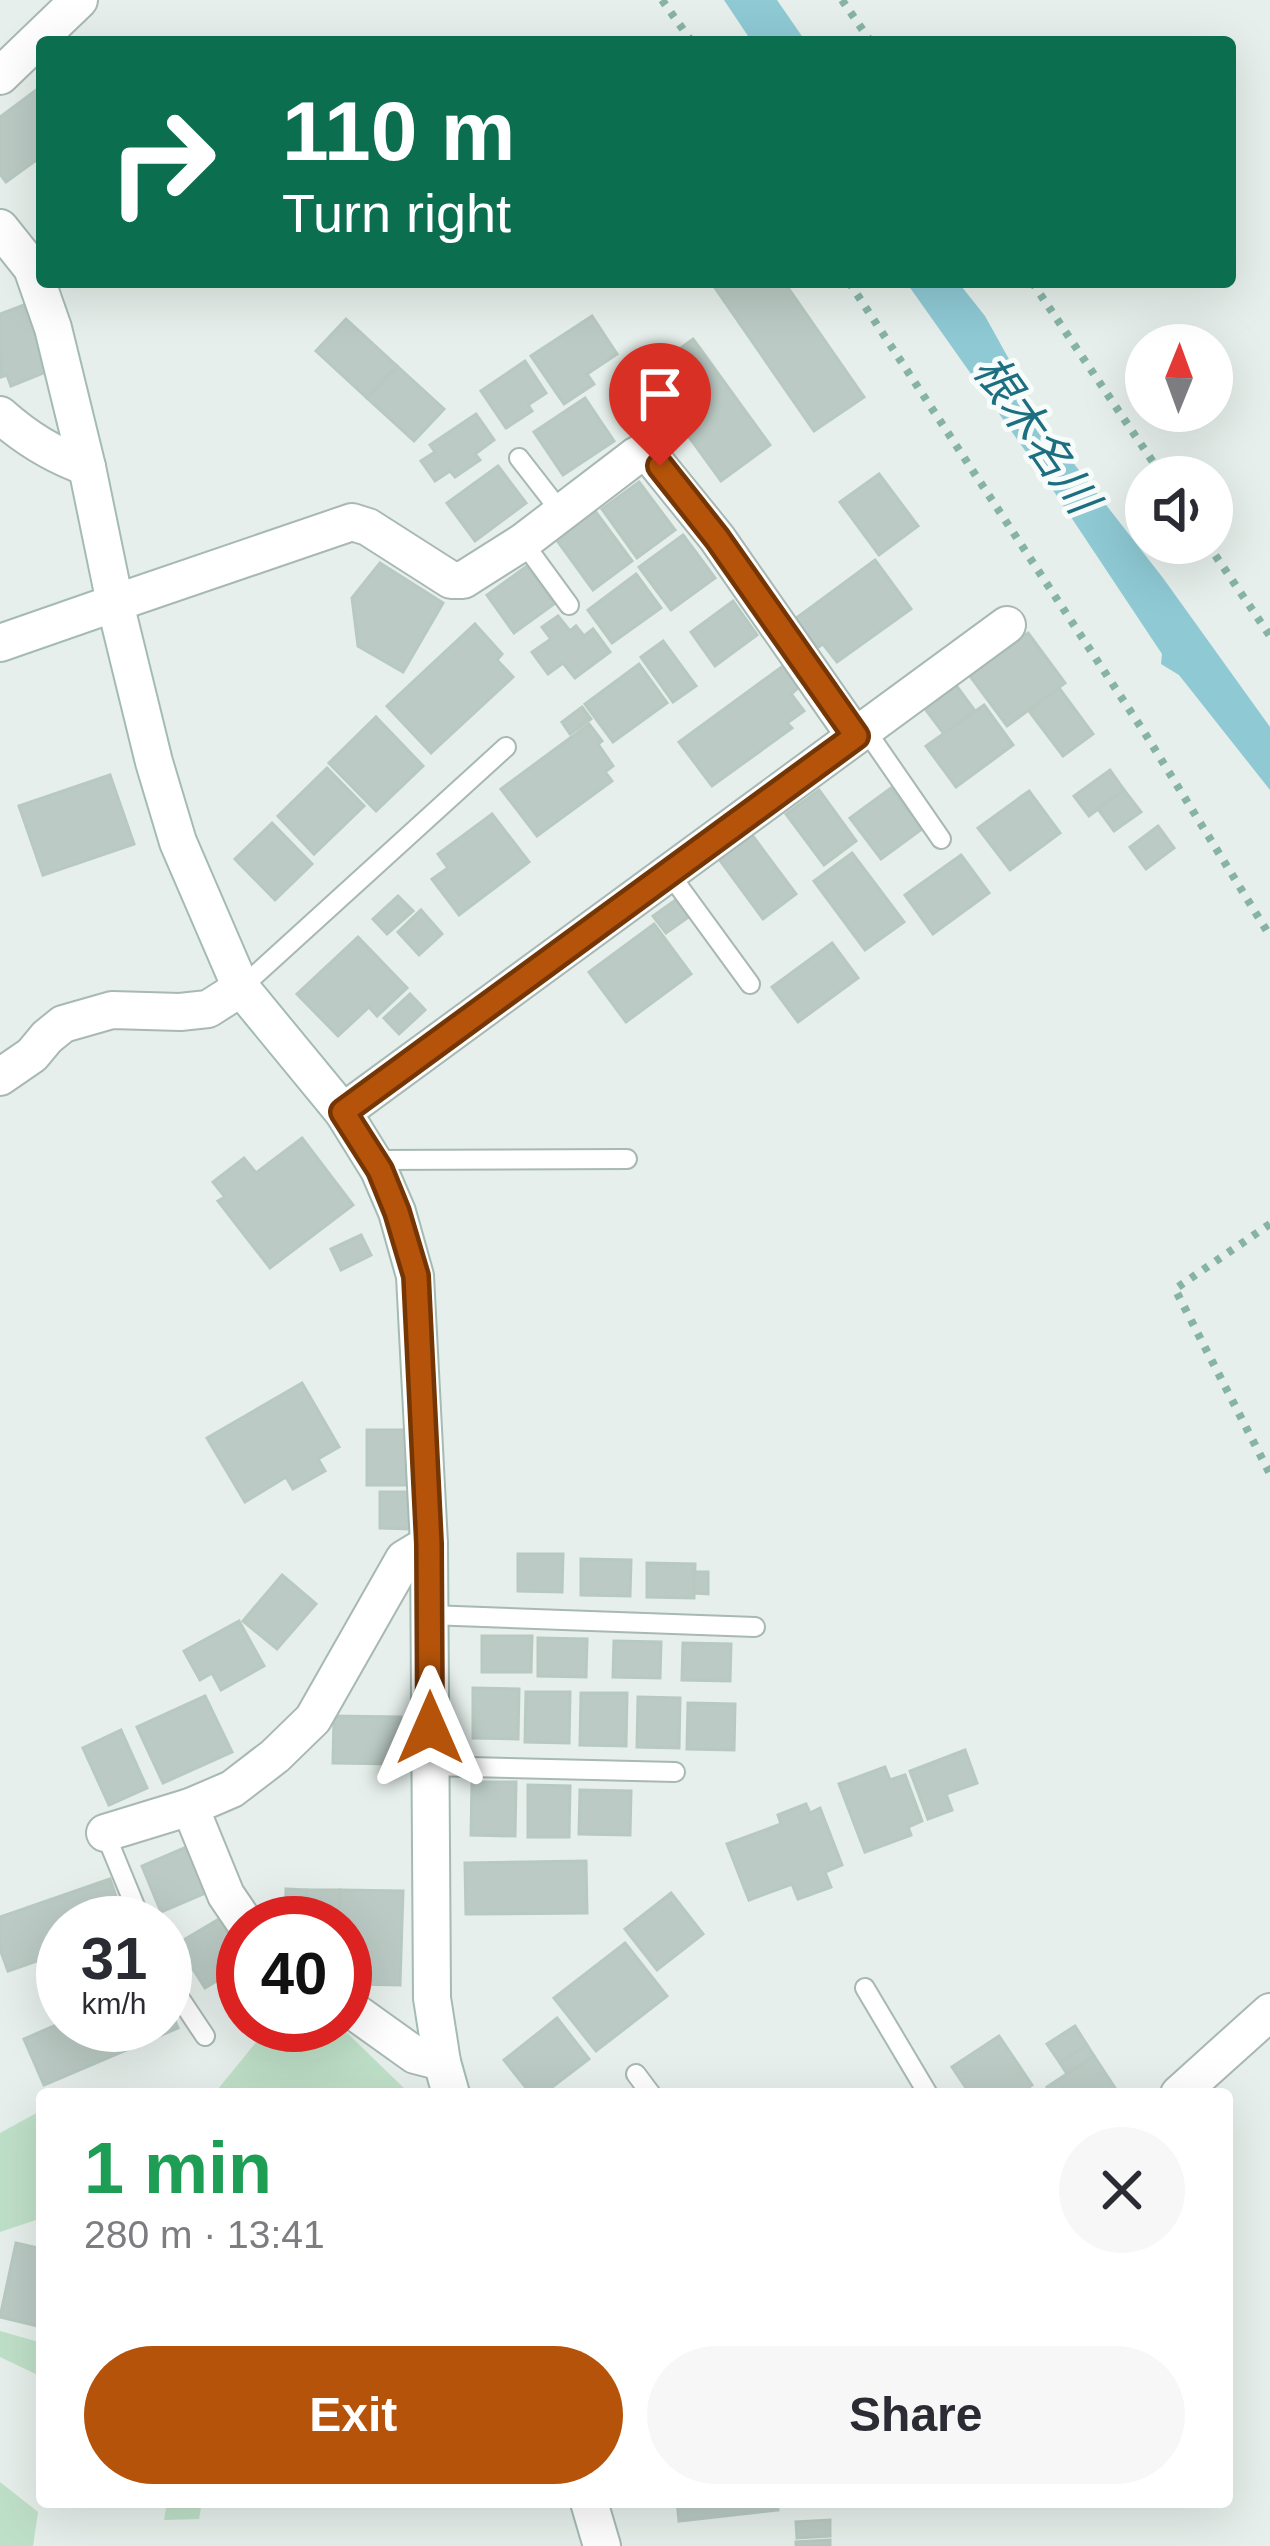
<!DOCTYPE html>
<html lang="en">
<head>
<meta charset="utf-8">
<style>
  body { margin:0; font-family:Arial,"Noto Sans JP",sans-serif; background:#f7f7f7; color:#2b2b33; height:100vh; display:flex; flex-direction:column; font-size:45px; white-space:nowrap }
  * { box-sizing:border-box; margin:0 }
  p { font-size:39px; color:#7c7c81 }
  .icon { flex:none; width:66px; height:66px; fill:none; stroke:currentColor; stroke-width:2; stroke-linecap:round; stroke-linejoin:round }
  .map { position:relative; flex:1; overflow:hidden }
  .panel { position:absolute; left:36px; top:2088px; width:1197px; height:420px; display:flex; flex-direction:column; background:#fff; border-radius:12px; box-shadow:0 12px 48px #0002 }
  .panel>* { flex:none }
  .banner { position:absolute; left:36px; top:36px; width:1200px; height:252px; border-radius:12px; box-shadow:0 12px 48px #0002; background:#0b6e4f; color:#fff; overflow:hidden }
  .needle { width:78px; rotate:1deg }
  .controls { position:absolute; left:1125px; top:324px; display:grid; gap:24px }
  .controls a { display:grid; place-items:center; width:108px; height:108px; border-radius:50%; background:#fff; box-shadow:0 12px 48px #0002; font-size:60px }
  .speed { position:absolute; left:36px; top:1896px; display:flex; gap:24px; font-size:60px; font-weight:700; text-align:center }
  .speed>* { display:grid; place-content:center; width:156px; height:156px; border-radius:50%; background:#fff; box-shadow:0 12px 48px #0002; line-height:1 }
  .speed small { font-size:30px; font-weight:400 }
  .speed .limit { border:18px solid #d22; background:#fff; color:#111 }
  .pin { position:absolute; display:grid; place-items:center; width:102px; height:102px; color:#fff; margin:-123px -51px; border-radius:50% 50% 50% 0; rotate:-45deg; box-shadow:0 0 12px #0007 }
  .pin .icon { rotate:45deg }
  .me { position:absolute; width:132px; margin:-66px; rotate:0deg; stroke-linejoin:round; filter:drop-shadow(0 0 9px #0008) }
  .turn { display:flex; align-items:center; gap:42px; height:252px; padding:0 48px; font-size:54px }
  .turn .icon { width:156px; height:156px; stroke-width:2.5 }
  .turn b { display:block; font-size:84px; line-height:102px }
  .round { display:grid; place-items:center; flex:none; width:126px; height:126px; border-radius:63px; background:#f7f7f7 }
  .summary { display:flex; align-items:center; justify-content:space-between; height:204px; padding:0 48px }
  h1 { font-size:72px; font-weight:600; line-height:90px; color:#1e9e55 }
  .button { display:flex; gap:24px; margin-top:auto; padding:24px 48px }
  .button a { flex:1; height:138px; border-radius:72px; background:#b45309; color:#fff; font-size:48px; font-weight:600; line-height:138px; text-align:center }
  .button a+a { background:#f7f7f7; color:#2b2b33 }
  .map>svg:first-child { display:block }
  .green { fill:#bfe0c8 }
  .water { fill:#8ec9d4 }
  .building { fill:#bbcac4; stroke:#b8c9c2; stroke-width:3 }
  .lines { fill:none; stroke-linecap:round; stroke-linejoin:round }
  .lane-casing { stroke:#a8b8b2; stroke-width:22 }
  .street-casing { stroke:#a8b8b2; stroke-width:40 }
  .secondary-casing { stroke:#a4bbb3; stroke-width:40 }
  .path { stroke:#86b3a5; stroke-width:8; stroke-dasharray:6 9; stroke-linecap:butt }
  .lane { stroke:#fff; stroke-width:18 }
  .street { stroke:#fff; stroke-width:36 }
  .secondary { stroke:#fff; stroke-width:36 }
  .route-casing { stroke:#753606; stroke-width:30 }
  .route { stroke:#b45309; stroke-width:21 }
  .labels { text-anchor:middle; dominant-baseline:central; stroke-width:10; stroke-linejoin:round; paint-order:stroke }
  .water-label { font-size:45px; font-style:italic; fill:#1c6f80; stroke:#f7fbf9 }
</style>
</head>
<body>
<div class="map">
<svg width="1270" height="2546" viewBox="0 0 1270 2546">
  <rect width="100%" height="100%" fill="#e6efeb"/>
  <g class="green">
    <polygon points="270,2025 339,2025 410,2094 214,2094"/>
    <polygon points="42,2110 42,2218 0,2232 0,2133"/>
    <polygon points="0,2331 42,2343 42,2377 0,2357"/>
    <polygon points="0,2482 38,2512 33,2546 0,2546"/>
    <polygon points="167,2502 202,2502 199,2519 164,2520"/>
  </g>
  <g class="water">
    <polygon points="724,0 777,0 806,42 752,42"/>
    <polygon points="906,282 958,282 985,316 1050,433 1163,578 1270,727 1270,790 1179,675 1161,664 1162,654 1055,493"/>
  </g>
  <g class="building">
    <polygon points="39,88 42,93 42,156 6,182 0,174 0,117"/>
    <polygon points="711,282 784,282 864,397 814,431"/>
    <polygon points="24,305 51,370 11,386 7,375 1,377 0,314"/>
    <polygon points="592,316 617,354 587,374 594,384 564,404 531,356"/>
    <polygon points="346,319 397,366 367,398 316,351"/>
    <polygon points="693,339 770,445 721,481 644,375"/>
    <polygon points="525,361 546,393 528,405 532,411 506,428 481,391"/>
    <polygon points="397,366 444,409 414,441 367,398"/>
    <polygon points="585,398 614,441 563,475 534,432"/>
    <polygon points="476,414 494,440 475,454 480,460 455,477 450,471 435,481 421,461 435,452 430,445"/>
    <polygon points="498,466 526,503 475,541 447,503"/>
    <polygon points="879,474 918,526 879,555 840,502"/>
    <polygon points="639,482 675,530 637,558 602,509"/>
    <polygon points="595,511 632,561 593,590 556,539"/>
    <polygon points="683,535 715,578 671,610 639,567"/>
    <polygon points="875,560 911,609 837,662 823,644 817,648 795,619"/>
    <polygon points="380,563 443,603 403,672 358,646 352,598"/>
    <polygon points="527,566 554,604 514,633 487,595"/>
    <polygon points="636,574 661,608 612,643 588,610"/>
    <polygon points="733,601 757,635 715,666 691,632"/>
    <polygon points="558,616 570,631 576,626 584,636 593,629 610,652 575,678 563,663 548,674 532,652 551,639 542,627"/>
    <polygon points="475,624 502,654 497,660 513,677 431,753 387,706"/>
    <polygon points="1028,633 1065,683 1007,726 970,676"/>
    <polygon points="663,641 696,686 673,702 641,657"/>
    <polygon points="639,664 667,703 613,742 585,704"/>
    <polygon points="783,666 799,687 791,694 804,711 787,723 792,728 712,786 679,742"/>
    <polygon points="955,684 975,711 944,734 923,706"/>
    <polygon points="1059,688 1093,734 1063,756 1029,711"/>
    <polygon points="984,705 1013,745 956,787 926,746"/>
    <polygon points="582,707 591,719 570,734 562,722"/>
    <polygon points="376,717 423,766 376,811 329,763"/>
    <polygon points="589,724 602,741 598,744 613,766 605,772 612,781 537,836 501,789"/>
    <polygon points="327,768 364,806 314,854 278,816"/>
    <polygon points="1110,770 1124,790 1089,816 1074,796"/>
    <polygon points="110,775 134,844 43,875 19,806"/>
    <polygon points="891,788 922,829 881,859 850,818"/>
    <polygon points="819,790 856,841 824,865 786,814"/>
    <polygon points="1124,790 1141,812 1114,831 1098,809"/>
    <polygon points="1029,791 1060,833 1010,870 978,828"/>
    <polygon points="492,814 529,862 459,915 432,879 448,868 438,854"/>
    <polygon points="272,823 312,864 275,900 235,859"/>
    <polygon points="1158,826 1174,848 1146,869 1130,847"/>
    <polygon points="752,835 796,894 763,919 719,859"/>
    <polygon points="852,853 904,922 865,950 814,881"/>
    <polygon points="961,855 989,893 933,934 905,895"/>
    <polygon points="398,896 413,911 387,934 373,919"/>
    <polygon points="677,899 690,916 666,933 653,916"/>
    <polygon points="421,910 442,934 419,955 398,932"/>
    <polygon points="654,924 691,974 626,1022 589,972"/>
    <polygon points="358,937 407,988 377,1016 369,1007 338,1036 297,994"/>
    <polygon points="832,943 858,978 798,1022 772,987"/>
    <polygon points="410,994 425,1010 399,1034 384,1018"/>
    <polygon points="302,1138 353,1205 270,1268 218,1201 225,1197 213,1182 244,1158 256,1173"/>
    <polygon points="361,1235 371,1255 341,1270 331,1249"/>
    <polygon points="302,1383 339,1447 318,1459 325,1471 293,1489 286,1477 245,1502 207,1438"/>
    <polygon points="367,1430 406,1430 407,1485 367,1485"/>
    <polygon points="380,1492 411,1492 411,1529 380,1528"/>
    <polygon points="518,1554 563,1554 562,1592 518,1591"/>
    <polygon points="581,1559 631,1560 630,1596 581,1595"/>
    <polygon points="647,1563 695,1564 694,1598 647,1597"/>
    <polygon points="694,1572 708,1572 708,1594 694,1593"/>
    <polygon points="282,1575 316,1604 277,1649 243,1621"/>
    <polygon points="239,1621 264,1666 221,1690 212,1673 200,1680 184,1651"/>
    <polygon points="482,1636 532,1636 531,1672 482,1672"/>
    <polygon points="538,1638 587,1639 586,1677 538,1676"/>
    <polygon points="614,1641 661,1642 660,1678 613,1677"/>
    <polygon points="683,1643 731,1644 730,1681 682,1680"/>
    <polygon points="473,1688 519,1689 518,1739 473,1738"/>
    <polygon points="526,1692 570,1692 569,1743 525,1742"/>
    <polygon points="581,1693 627,1693 626,1746 580,1745"/>
    <polygon points="205,1696 232,1752 163,1783 137,1727"/>
    <polygon points="638,1697 680,1698 679,1748 637,1747"/>
    <polygon points="688,1703 735,1704 734,1750 687,1749"/>
    <polygon points="334,1716 401,1717 401,1764 333,1763"/>
    <polygon points="121,1730 147,1788 109,1805 83,1748"/>
    <polygon points="965,1750 977,1783 946,1794 952,1810 928,1819 910,1771"/>
    <polygon points="885,1767 890,1780 905,1775 922,1821 908,1827 911,1835 865,1852 839,1784"/>
    <polygon points="472,1782 516,1782 515,1836 471,1835"/>
    <polygon points="528,1785 570,1786 569,1837 528,1837"/>
    <polygon points="580,1790 631,1791 630,1835 579,1834"/>
    <polygon points="806,1804 810,1813 820,1808 842,1865 825,1872 831,1887 798,1899 792,1884 749,1900 727,1844 781,1824 778,1815"/>
    <polygon points="189,1846 208,1892 161,1912 142,1866"/>
    <polygon points="586,1861 587,1913 466,1914 465,1863"/>
    <polygon points="110,1879 125,1923 63,1923 63,1952 8,1971 0,1949 0,1917"/>
    <polygon points="286,1889 307,1890 307,1923 285,1923"/>
    <polygon points="307,1890 340,1890 339,1923 307,1923"/>
    <polygon points="340,1890 403,1891 400,1985 354,1984 355,1933 345,1933 345,1923 339,1923"/>
    <polygon points="671,1893 703,1934 657,1970 625,1929"/>
    <polygon points="224,1916 243,1948 243,1965 205,1988 177,1944"/>
    <polygon points="625,1943 667,1996 596,2051 554,1998"/>
    <polygon points="165,1997 178,2028 44,2085 24,2039 63,2022 63,2025 165,2025"/>
    <polygon points="557,2018 589,2059 543,2094 531,2094 504,2060"/>
    <polygon points="1075,2026 1087,2045 1060,2063 1047,2044"/>
    <polygon points="999,2036 1032,2085 1019,2094 970,2094 952,2067"/>
    <polygon points="1087,2045 1094,2056 1067,2074 1060,2063"/>
    <polygon points="1094,2056 1117,2091 1112,2094 1051,2094 1047,2087"/>
    <polygon points="16,2243 42,2249 42,2327 0,2317"/>
    <polygon points="677,2502 777,2502 778,2510 679,2521"/>
    <polygon points="830,2520 830,2536 797,2538 796,2522"/>
    <polygon points="830,2540 830,2546 796,2546 796,2542"/>
  </g>
  <g class="lines">
    <defs>
      <g id="lane">
        <polyline points="519,458 561,512"/>
        <polyline points="523,542 569,605"/>
        <polyline points="865,729 941,839"/>
        <polyline points="669,873 750,984"/>
        <polyline points="241,988 506,747"/>
        <polyline points="373,1160 627,1159"/>
        <polyline points="429,1615 755,1627"/>
        <polyline points="430,1766 675,1772"/>
        <polyline points="105,1833 142,1923"/>
        <polyline points="165,1976 205,2036"/>
        <polyline points="865,1988 928,2094"/>
        <polyline points="636,2074 651,2094"/>
      </g>
      <g id="street">
        <polyline points="0,76 79,0"/>
        <path d="M0,415c27,24 53,40 87,52"/>
        <polyline points="115,603 352,522 368,527 451,580 463,580 523,542 637,455 649,454 717,538 855,736"/>
        <polyline points="0,1077 32,1055 47,1037 63,1024 112,1010 180,1012 208,1009 241,988"/>
        <polyline points="343,1112 1007,625"/>
        <polyline points="190,1807 226,1895 245,1923"/>
        <polyline points="105,1833 190,1807 232,1789 275,1756 313,1719 404,1559 429,1544"/>
        <polyline points="345,2005 415,2055 442,2062"/>
        <polyline points="1179,2094 1270,2012"/>
      </g>
      <g id="secondary">
        <polyline points="0,228 32,268 53,328 87,467 115,603 154,762 178,842 241,988 343,1112 379,1170 397,1212 415,1276 429,1544 432,1998 442,2062 451,2094"/>
        <polyline points="0,643 115,603"/>
        <polyline points="589,2502 602,2546"/>
      </g>
    </defs>
    <use href="#lane" class="lane-casing"/>
    <use href="#street" class="street-casing"/>
    <use href="#secondary" class="secondary-casing"/>
    <g class="path">
      <polyline points="662,0 692,42"/>
      <polyline points="842,0 871,42"/>
      <polyline points="849,282 1146,735 1270,936"/>
      <polyline points="1032,282 1163,477"/>
      <polyline points="1207,543 1270,636"/>
      <polyline points="1270,1224 1175,1289 1270,1474"/>
    </g>
    <use href="#lane" class="lane"/>
    <use href="#street" class="street"/>
    <use href="#secondary" class="secondary"/>
  </g>
  <g class="lines">
    <defs>
      <polyline id="route" points="430,1728 429,1544 416,1276 397,1212 380,1170 343,1112 856,736 717,538 660,466"/>
    </defs>
    <use href="#route" class="route-casing"/>
    <use href="#route" class="route"/>
  </g>
  <g class="labels">
    <g class="water-label">
      <text transform="translate(1036 434) rotate(55)">根木名川</text>
    </g>
  </g>
</svg>
<div class="controls">
<a><svg class="needle" viewBox="-14 -14 28 28"><path d="M0-13l5 13h-10z" fill="#e53935"/><path d="M0 13l5-13h-10z" fill="#7c7c81"/></svg></a>
<a><svg class="icon" aria-label="sound" viewBox="0 0 24 24"><path d="M4 9h4l5-4v14l-5-4H4zM17 9q2 3 0 6"/></svg></a>
</div>
<div class="speed"><div>31<small>km/h</small></div><div class="limit">40</div></div>
<div class="pin" style="left:660px;top:466px;background:#d93025"><svg class="icon" aria-label="arrive" viewBox="0 0 24 24"><path d="M6 21V4h12l-3 4 3 4H6"/></svg></div>
<svg class="me" style="left:430px;top:1728px" viewBox="-20 -20 40 40"><path d="M0-17L14 15 0 8-14 15z" fill="#b45309" stroke="#fff" stroke-width="4"/></svg>
<div class="banner">
<div class="turn"><svg class="icon" aria-label="right" viewBox="0 0 24 24"><path d="M7 20v-9h11M14 6l5 5-5 5"/></svg><div><b>110 m</b>Turn right</div></div>
</div>
<section class="panel">
<div class="summary"><div><h1>1 min</h1><p>280 m · 13:41</p></div><a class="round"><svg class="icon" aria-label="close" viewBox="0 0 24 24"><path d="M6 6l12 12M18 6L6 18"/></svg></a></div>
<div class="button"><a>Exit</a><a>Share</a></div>
</section>
</div>
</body>
</html>
